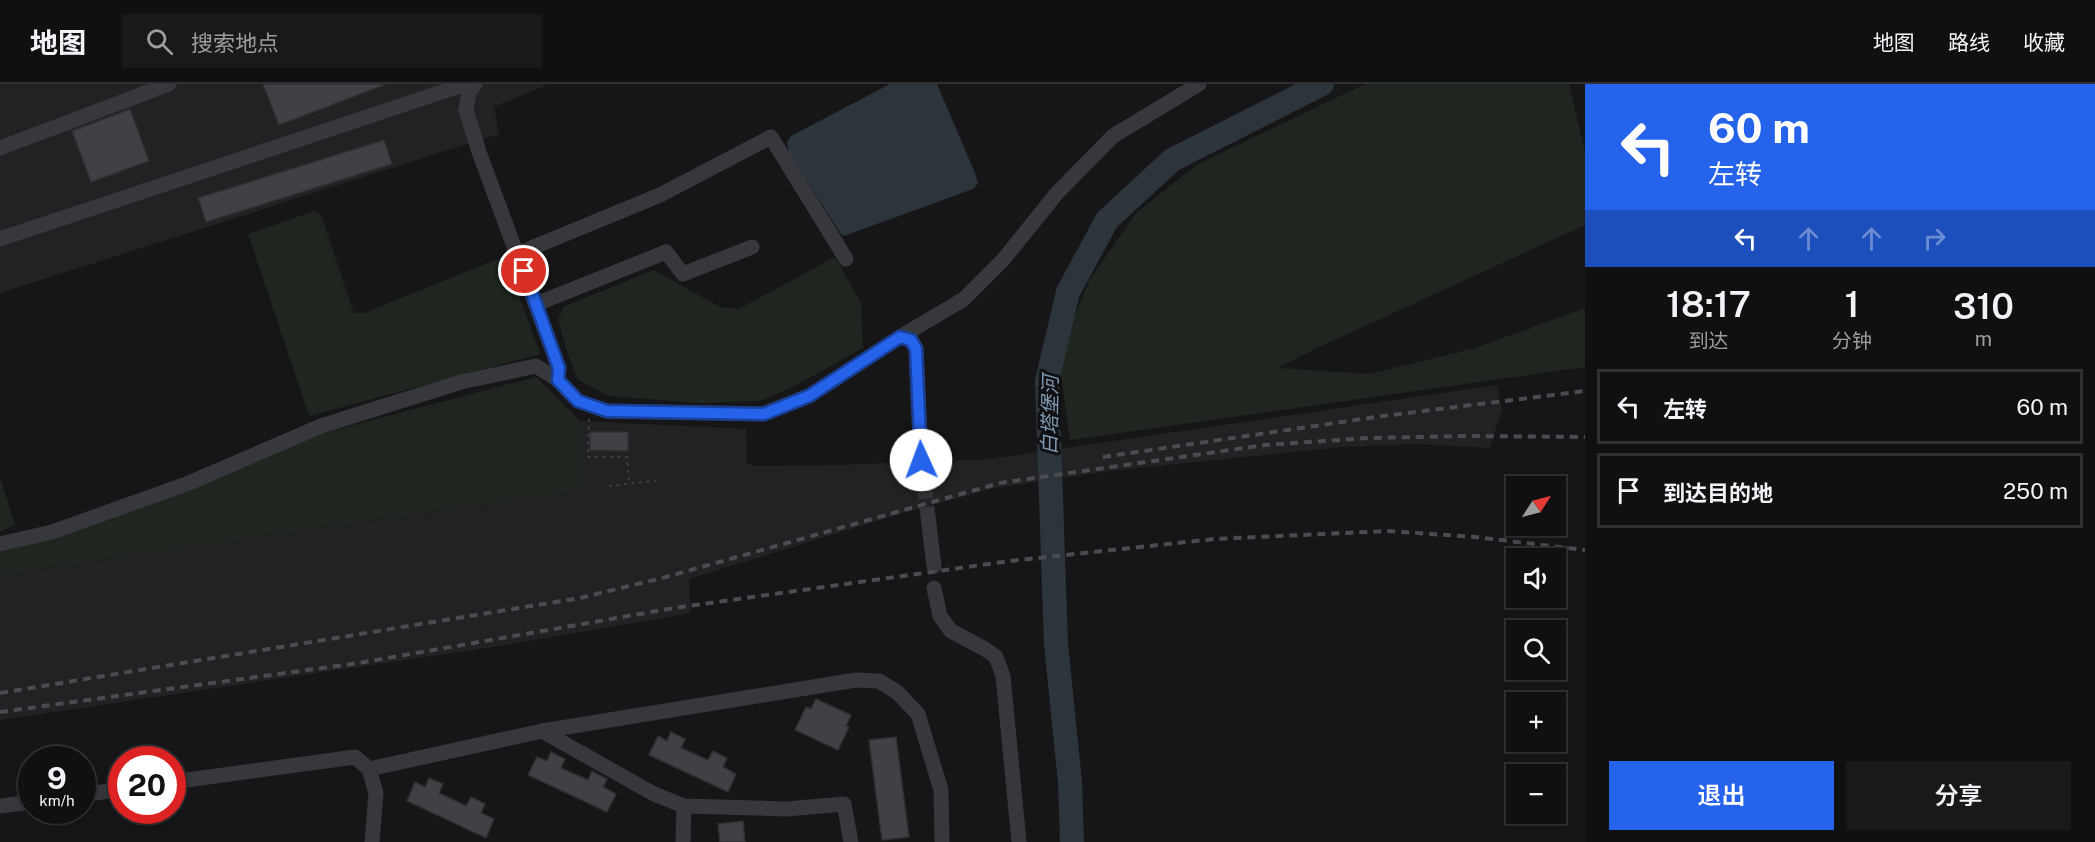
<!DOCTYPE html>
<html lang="zh">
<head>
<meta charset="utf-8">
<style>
  body { margin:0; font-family:"Public Sans","Noto Sans SC",sans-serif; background:#19191b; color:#f1f3f6; height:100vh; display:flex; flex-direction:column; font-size:22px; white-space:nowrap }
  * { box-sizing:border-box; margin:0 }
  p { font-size:20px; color:#9c9d9f }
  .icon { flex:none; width:33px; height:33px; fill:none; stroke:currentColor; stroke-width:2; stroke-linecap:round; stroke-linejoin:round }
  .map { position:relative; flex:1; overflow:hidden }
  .sheet { display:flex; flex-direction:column; background:#101012; width:510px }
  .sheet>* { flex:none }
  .guide { background:#2563eb; color:#fff; overflow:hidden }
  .needle { width:39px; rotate:54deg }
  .tools { position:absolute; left:1506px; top:392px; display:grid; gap:12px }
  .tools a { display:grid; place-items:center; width:60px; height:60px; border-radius:0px; background:#101012; box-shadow:0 3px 9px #0003,0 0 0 2px #303032; font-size:30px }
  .speed { position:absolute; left:18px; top:662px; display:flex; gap:12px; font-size:30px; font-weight:700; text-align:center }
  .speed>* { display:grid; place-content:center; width:78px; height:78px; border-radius:50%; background:#101012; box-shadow:0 3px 9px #0003,0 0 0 2px #303032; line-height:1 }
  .speed small { font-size:15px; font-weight:400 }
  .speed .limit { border:9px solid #d22; background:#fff; color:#111 }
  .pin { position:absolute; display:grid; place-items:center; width:51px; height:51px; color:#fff; margin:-26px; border:3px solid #fff; border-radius:50%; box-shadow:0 2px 6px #0007 }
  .me { position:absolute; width:66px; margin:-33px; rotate:358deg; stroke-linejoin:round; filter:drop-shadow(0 0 4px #0008) }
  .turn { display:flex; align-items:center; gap:21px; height:126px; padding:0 24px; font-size:27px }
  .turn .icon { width:78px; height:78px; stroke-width:2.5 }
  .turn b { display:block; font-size:42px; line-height:51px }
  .lanes { display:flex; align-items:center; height:57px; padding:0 24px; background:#0003; justify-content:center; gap:30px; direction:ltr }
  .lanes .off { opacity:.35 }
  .eta { display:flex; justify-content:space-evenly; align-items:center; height:102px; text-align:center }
  .eta b { font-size:36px; font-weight:600; line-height:42px }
  .action { display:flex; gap:12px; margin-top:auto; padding:12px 24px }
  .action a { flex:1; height:69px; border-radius:0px; background:#2563eb; color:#fff; font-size:24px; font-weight:600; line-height:69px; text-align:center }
  .action a+a { background:#19191b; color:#f1f3f6 }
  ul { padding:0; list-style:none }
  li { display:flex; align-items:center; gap:18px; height:75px; margin:0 12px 9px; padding:0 12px; border:3px solid #303032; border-radius:0px }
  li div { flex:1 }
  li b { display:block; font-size:22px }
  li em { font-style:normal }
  header { display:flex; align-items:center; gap:36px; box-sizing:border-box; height:84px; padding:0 30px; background:#101012; border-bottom:2px solid #303032 }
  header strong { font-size:28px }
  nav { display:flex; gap:33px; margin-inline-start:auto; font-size:21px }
  .search { width:420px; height:54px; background:#19191b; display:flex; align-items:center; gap:15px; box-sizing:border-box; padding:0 21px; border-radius:0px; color:#9c9d9f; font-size:22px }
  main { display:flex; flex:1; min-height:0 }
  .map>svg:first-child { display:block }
  .built { fill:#222225 }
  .green { fill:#1e261f }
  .water { fill:#2c353c }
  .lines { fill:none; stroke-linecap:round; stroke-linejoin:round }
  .river { stroke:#2c353c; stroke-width:24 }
  .building { fill:#404145; stroke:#303034; stroke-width:1.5 }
  .minor-tunnel { stroke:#333438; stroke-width:15; stroke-dasharray:15 8; stroke-linecap:butt }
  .path { stroke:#3d3f44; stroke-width:2; stroke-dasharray:3 4.5; stroke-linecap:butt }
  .minor { stroke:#37383d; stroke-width:15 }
  .rail { stroke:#4a4c52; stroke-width:4; stroke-dasharray:8 6; stroke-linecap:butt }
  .route-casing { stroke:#184099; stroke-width:15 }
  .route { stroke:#2563eb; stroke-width:10 }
  .labels { text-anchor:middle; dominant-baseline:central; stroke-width:6; stroke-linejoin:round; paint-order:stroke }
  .water-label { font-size:20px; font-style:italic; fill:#7f9bb3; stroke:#111113 }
</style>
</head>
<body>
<header>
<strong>地图</strong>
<div class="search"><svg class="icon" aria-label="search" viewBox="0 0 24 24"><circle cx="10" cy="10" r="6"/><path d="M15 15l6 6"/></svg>搜索地点</div>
<nav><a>地图</a><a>路线</a><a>收藏</a></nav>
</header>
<main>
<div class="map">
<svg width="1585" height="758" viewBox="0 0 1585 758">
  <rect width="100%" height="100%" fill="#161618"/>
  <g class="built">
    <polygon points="0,0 549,0 494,23 499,50 0,209"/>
    <polygon points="1497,301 1502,326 1489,364 1419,360 1341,363 1110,387 995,404 906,428 689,495 691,529 506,561 0,636 0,491 581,406 580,337 746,345 747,380 754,382 834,381 990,375"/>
  </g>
  <g class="green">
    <polygon points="1365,0 1569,0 1585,68 1585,141 1315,265 1278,284 1369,290 1475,264 1585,224 1585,283 1070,356 1061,290 1069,246 1089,197 1136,129 1198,80"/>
    <polygon points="315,127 322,133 354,229 364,229 505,172 540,270 309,332 248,150"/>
    <polygon points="835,173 861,219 863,264 795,302 759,317 699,319 609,312 578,296 568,271 558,236 563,223 654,186 720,223 739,225"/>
    <polygon points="536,293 580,337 581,406 0,491 0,468 88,443 316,351"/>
    <polygon points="0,393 15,441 0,448"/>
  </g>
  <polygon class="water" points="890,0 937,0 975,89 978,99 973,105 844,152 841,150 789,69 787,59 791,52"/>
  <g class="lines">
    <polyline class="river" points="1072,758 1070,698 1056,560 1047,297 1068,208 1107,136 1172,76 1322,0"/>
  </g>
  <g class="building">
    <polygon points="263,0 384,0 384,1 279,41"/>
    <polygon points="130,25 149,77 91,98 72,47"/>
    <polygon points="384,56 392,80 206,138 198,114"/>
    <polygon points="590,348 628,348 628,367 590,366"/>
    <polygon points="816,615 851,631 846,642 849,643 838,666 795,646 806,623 811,625"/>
    <polygon points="671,648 685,655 681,664 708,676 713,667 727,674 723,683 736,690 728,708 649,671 658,652 667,657"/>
    <polygon points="896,653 909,753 882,756 869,656"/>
    <polygon points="551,668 565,675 561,684 588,696 592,687 607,695 603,703 616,710 607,728 528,691 537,673 547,677"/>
    <polygon points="429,694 443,700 439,709 466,722 471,713 485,720 481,729 494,735 486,754 407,717 415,698 425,703"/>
    <polygon points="743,737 745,758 720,758 718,740"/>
  </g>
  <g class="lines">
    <polyline class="minor-tunnel" points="921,377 928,432"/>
    <g class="path">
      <polyline points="589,335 588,373 627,373 629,400"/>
      <polyline points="609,402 661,396"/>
    </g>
    <g class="minor">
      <polyline points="475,0 469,8 466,26 479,68 559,284 558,296"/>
      <polyline points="0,64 169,0"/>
      <polyline points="0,155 466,0"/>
      <polyline points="517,170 660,111 771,53 846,175"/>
      <polyline points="536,220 666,168 683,190 752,163"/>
      <polyline points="900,253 964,215 1003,176 1057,109 1113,52 1199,0"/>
      <polyline points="928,432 934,482"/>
      <polyline points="0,460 52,448 189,399 321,342 461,298 536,282 558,296 578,317 607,327 763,330 809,312 900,253 911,256 916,265 921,377"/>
      <polyline points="934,504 940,532 951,547 985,565 996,573 1003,592 1019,758"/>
      <polyline points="542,647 654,710 684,722 787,725 844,720 851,758"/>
      <polyline points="369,685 542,647 856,596 879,597 897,608 918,630 941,706 942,758"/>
      <polyline points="172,698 355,673 369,685 376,709 372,758"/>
      <polyline points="82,711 122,705"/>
      <polyline points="0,722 32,718"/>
      <polyline points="683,758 684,722"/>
    </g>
    <g class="rail">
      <polyline points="1103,373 1383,332 1585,307"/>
      <polyline points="0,609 580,514 666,493 1000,399 1265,361 1368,354 1471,352 1585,353"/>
      <polyline points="0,628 359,579 674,524 1010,477 1214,455 1388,447 1475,453 1585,466"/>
    </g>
  </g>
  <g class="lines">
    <defs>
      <polyline id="route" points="524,187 559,284 558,296 578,317 607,327 764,330 809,312 900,253 911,256 916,265 921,376"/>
    </defs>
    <use href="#route" class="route-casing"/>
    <use href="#route" class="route"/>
  </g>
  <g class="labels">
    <g class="water-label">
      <text transform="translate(1050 331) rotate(-89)">白塔堡河</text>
    </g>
  </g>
</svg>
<div class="tools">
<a><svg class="needle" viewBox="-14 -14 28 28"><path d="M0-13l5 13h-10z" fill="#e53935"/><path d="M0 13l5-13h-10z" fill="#9c9d9f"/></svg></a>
<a><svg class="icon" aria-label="sound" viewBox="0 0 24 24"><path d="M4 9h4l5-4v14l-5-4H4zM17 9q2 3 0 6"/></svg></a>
<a><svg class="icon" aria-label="search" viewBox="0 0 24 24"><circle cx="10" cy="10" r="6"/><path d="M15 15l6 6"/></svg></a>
<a>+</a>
<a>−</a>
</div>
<div class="speed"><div>9<small>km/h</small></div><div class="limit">20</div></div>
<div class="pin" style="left:524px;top:187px;background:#d93025"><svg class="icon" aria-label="arrive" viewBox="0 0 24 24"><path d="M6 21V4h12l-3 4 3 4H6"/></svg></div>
<svg class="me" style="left:921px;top:376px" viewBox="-20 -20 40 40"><circle r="19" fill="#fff"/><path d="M0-13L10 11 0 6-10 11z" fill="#2563eb"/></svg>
</div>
<section class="sheet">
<div class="guide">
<div class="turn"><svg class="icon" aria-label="left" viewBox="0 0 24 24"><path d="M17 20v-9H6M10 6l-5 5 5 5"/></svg><div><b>60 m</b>左转</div></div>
<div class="lanes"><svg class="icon" aria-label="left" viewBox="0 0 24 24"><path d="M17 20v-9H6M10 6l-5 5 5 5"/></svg><svg class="icon off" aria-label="ahead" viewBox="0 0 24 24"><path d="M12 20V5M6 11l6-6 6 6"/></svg><svg class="icon off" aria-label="ahead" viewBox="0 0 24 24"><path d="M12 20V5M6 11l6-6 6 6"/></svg><svg class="icon off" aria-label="right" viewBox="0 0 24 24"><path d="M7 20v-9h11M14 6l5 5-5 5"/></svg></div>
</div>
<div class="eta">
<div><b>18:17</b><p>到达</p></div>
<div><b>1</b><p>分钟</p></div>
<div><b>310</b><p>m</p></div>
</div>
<ul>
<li><svg class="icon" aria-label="left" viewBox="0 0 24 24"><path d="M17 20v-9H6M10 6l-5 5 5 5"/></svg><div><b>左转</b></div><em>60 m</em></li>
<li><svg class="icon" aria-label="arrive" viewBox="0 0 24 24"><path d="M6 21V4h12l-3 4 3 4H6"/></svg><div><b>到达目的地</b></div><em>250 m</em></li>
</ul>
<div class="action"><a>退出</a><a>分享</a></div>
</section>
</main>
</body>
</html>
